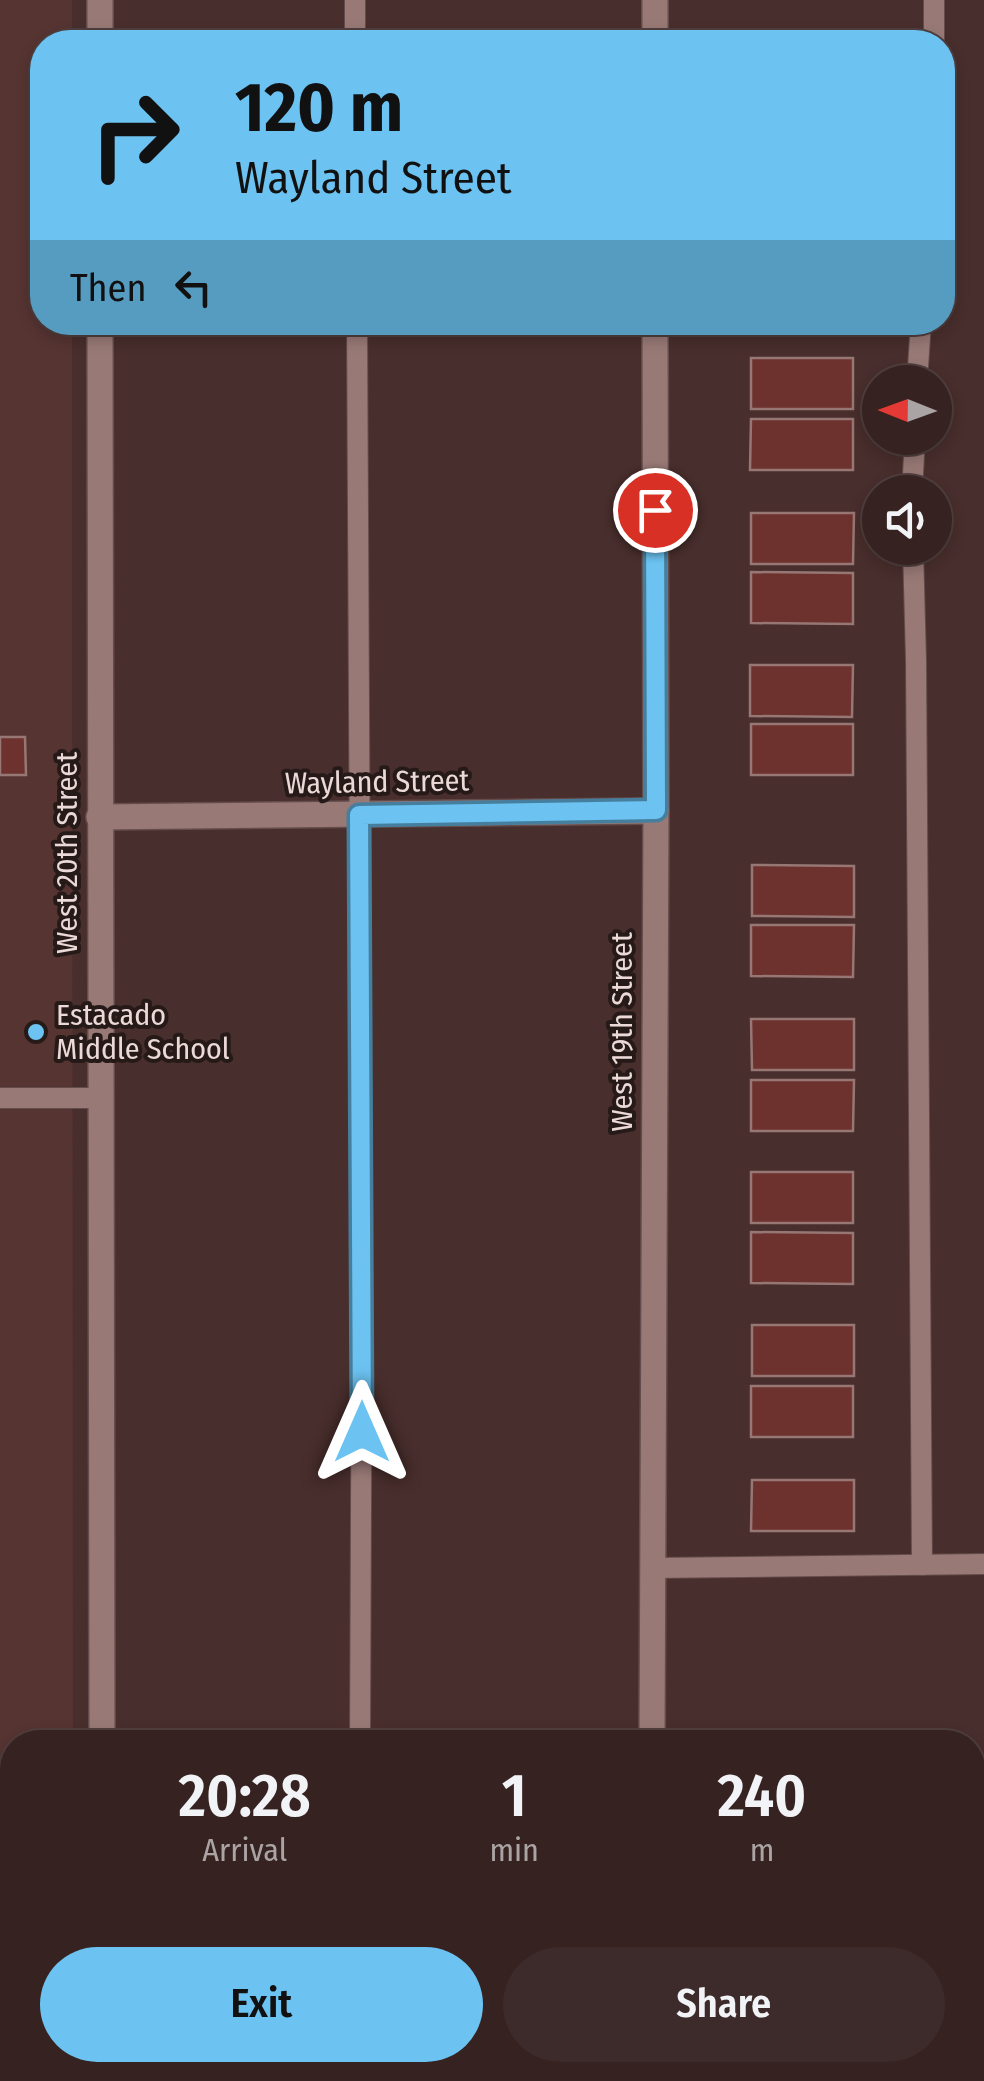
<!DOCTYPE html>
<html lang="en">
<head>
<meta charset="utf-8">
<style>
  body { margin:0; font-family:"Fira Sans Condensed",sans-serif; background:#3d2a2a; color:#f1f3f6; height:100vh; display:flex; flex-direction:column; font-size:38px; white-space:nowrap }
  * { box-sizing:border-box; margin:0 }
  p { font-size:32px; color:#aaa4a5 }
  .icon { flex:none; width:55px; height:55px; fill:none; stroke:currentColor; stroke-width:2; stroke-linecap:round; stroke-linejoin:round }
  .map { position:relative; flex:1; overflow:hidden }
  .side { position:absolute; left:0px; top:1730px; width:985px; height:352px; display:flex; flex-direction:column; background:#362221; border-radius:40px 40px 0 0; box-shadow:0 5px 15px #0003,0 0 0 2px #503f3f }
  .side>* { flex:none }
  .banner { position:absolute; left:30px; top:30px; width:925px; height:305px; border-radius:40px; box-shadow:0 5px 15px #0003,0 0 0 2px #503f3f; background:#6cc3f2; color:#111; overflow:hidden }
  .needle { width:65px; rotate:271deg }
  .buttons { position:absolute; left:862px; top:365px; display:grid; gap:20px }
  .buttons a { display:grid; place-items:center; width:90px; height:90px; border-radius:50%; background:#362221; box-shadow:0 5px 15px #0003,0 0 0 2px #503f3f; font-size:50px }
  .pin { position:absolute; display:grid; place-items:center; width:85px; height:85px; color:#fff; margin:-42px; border:5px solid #fff; border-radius:50%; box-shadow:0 2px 10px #0007 }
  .me { position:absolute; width:110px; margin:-55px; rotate:0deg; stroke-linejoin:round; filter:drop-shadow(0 0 8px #0008) }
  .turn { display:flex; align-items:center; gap:35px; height:210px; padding:0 40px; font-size:45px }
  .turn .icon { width:130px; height:130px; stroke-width:2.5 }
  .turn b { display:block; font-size:70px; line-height:85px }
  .then { display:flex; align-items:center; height:95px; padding:0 40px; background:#0003; gap:20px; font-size:38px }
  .eta { display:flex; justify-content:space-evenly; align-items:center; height:170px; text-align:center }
  .eta b { font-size:60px; font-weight:600; line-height:70px }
  .action { display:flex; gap:20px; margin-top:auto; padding:20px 40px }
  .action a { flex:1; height:115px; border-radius:60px; background:#6cc3f2; color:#111; font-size:40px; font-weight:600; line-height:115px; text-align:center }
  .action a+a { background:#3d2a2a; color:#f1f3f6 }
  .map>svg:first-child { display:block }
  .built { fill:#563432 }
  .building { fill:#6d312e; stroke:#967774; stroke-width:2.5 }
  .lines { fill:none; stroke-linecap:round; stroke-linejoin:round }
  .lane-casing { stroke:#634c4b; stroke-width:22 }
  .street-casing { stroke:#634c4b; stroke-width:28 }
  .secondary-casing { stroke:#634c4b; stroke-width:28 }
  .lane { stroke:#987976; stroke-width:20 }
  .street { stroke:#987976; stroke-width:25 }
  .secondary { stroke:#987976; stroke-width:25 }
  .route-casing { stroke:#467f9d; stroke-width:25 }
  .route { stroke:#6cc3f2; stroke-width:18 }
  .poi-dot { fill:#6cc3f2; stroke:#261a19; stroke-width:4 }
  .labels { text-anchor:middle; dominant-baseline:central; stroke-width:8; stroke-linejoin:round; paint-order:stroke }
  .street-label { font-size:30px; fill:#ebd9d7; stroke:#261a19 }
  .poi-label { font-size:30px; fill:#ebd9d7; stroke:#261a19; text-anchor:start }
</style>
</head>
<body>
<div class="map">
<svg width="984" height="2081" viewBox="0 0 984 2081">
  <rect width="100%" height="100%" fill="#482e2c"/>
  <g class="built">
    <polygon points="0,0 72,0 72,42 42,42 42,322 72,323 73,1742 12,1742 12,1844 0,1844"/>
    <polygon points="0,1902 12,1902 12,2070 78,2070 78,2081 0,2081"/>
  </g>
  <g class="building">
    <rect x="751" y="358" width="102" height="51"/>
    <polygon points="751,419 853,419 853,470 750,470"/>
    <polygon points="751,513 854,513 853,564 751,564"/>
    <polygon points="751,572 853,573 853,624 751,623"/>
    <polygon points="750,665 853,665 852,717 750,716"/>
    <rect x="751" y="724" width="102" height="51"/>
    <polygon points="0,737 25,737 26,775 0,775"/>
    <polygon points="752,865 854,866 854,917 752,916"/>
    <polygon points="751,925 854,925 853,977 751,976"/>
    <polygon points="751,1019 854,1019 854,1070 752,1070"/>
    <polygon points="751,1080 854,1080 853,1131 751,1131"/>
    <rect x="751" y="1172" width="102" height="51"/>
    <polygon points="751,1232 853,1233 853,1284 751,1283"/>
    <rect x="752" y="1325" width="102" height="51"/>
    <rect x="751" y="1386" width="102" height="51"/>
    <polygon points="752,1480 854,1480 854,1531 751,1531"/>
  </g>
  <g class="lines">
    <defs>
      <g id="lane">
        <polyline points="355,0 355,42"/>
        <polyline points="934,42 934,0"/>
        <polyline points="357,322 362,1277 360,1742"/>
        <polyline points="917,382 921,322"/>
        <polyline points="912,492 915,438"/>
        <polyline points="913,548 916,660 922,1565"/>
        <polyline points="0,1098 100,1098"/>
        <polyline points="652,1568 984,1564"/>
        <polyline points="0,2009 12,2001"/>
        <polyline points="360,2070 360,2081"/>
        <polyline points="917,2070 917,2081"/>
      </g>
      <g id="street">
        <polyline points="655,0 655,42"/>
        <polyline points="100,42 100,0"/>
        <polyline points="100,322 102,1742"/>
        <polyline points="99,817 656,811"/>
        <polyline points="652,1742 656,811 655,322"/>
        <polyline points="653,2070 653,2081"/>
        <polyline points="101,2081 101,2070"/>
      </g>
      <g id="secondary">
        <polyline points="0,1867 12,1867"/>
        <polyline points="972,1867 984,1867"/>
      </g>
    </defs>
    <use href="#lane" class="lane-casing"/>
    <use href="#street" class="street-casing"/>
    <use href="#secondary" class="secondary-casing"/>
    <use href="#lane" class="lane"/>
    <use href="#street" class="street"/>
    <use href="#secondary" class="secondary"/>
  </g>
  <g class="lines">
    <defs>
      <polyline id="route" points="362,1432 359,815 656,810 655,510"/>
    </defs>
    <use href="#route" class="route-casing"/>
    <use href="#route" class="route"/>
  </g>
  <circle class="poi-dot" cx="36" cy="1032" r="10"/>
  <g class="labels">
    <g class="street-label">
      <text transform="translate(377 782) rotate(-1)">Wayland Street</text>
      <text transform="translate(67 853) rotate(-90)">West 20th Street</text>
      <text transform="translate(622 1032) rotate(-90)">West 19th Street</text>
    </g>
    <g class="poi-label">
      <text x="56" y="1015">Estacado<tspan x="56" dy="34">Middle School</tspan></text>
    </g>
  </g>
</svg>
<div class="buttons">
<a><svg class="needle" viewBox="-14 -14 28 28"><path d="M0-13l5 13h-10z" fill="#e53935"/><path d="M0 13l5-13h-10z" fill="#aaa4a5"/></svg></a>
<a><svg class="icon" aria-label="sound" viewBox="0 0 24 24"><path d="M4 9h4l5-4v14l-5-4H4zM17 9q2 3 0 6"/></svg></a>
</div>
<div class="pin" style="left:655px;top:510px;background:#d93025"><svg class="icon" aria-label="arrive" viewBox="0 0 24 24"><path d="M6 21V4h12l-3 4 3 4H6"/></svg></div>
<svg class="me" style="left:362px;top:1432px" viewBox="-20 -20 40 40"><path d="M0-17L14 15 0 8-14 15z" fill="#6cc3f2" stroke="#fff" stroke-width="4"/></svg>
<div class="banner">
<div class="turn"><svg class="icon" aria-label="right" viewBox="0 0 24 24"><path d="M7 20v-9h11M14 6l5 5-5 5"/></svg><div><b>120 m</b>Wayland Street</div></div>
<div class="then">Then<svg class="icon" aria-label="left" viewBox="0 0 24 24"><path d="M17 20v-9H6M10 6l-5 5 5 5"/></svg></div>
</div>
<section class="side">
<div class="eta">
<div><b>20:28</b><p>Arrival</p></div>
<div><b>1</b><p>min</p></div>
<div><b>240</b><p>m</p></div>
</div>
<div class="action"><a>Exit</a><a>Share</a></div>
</section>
</div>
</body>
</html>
